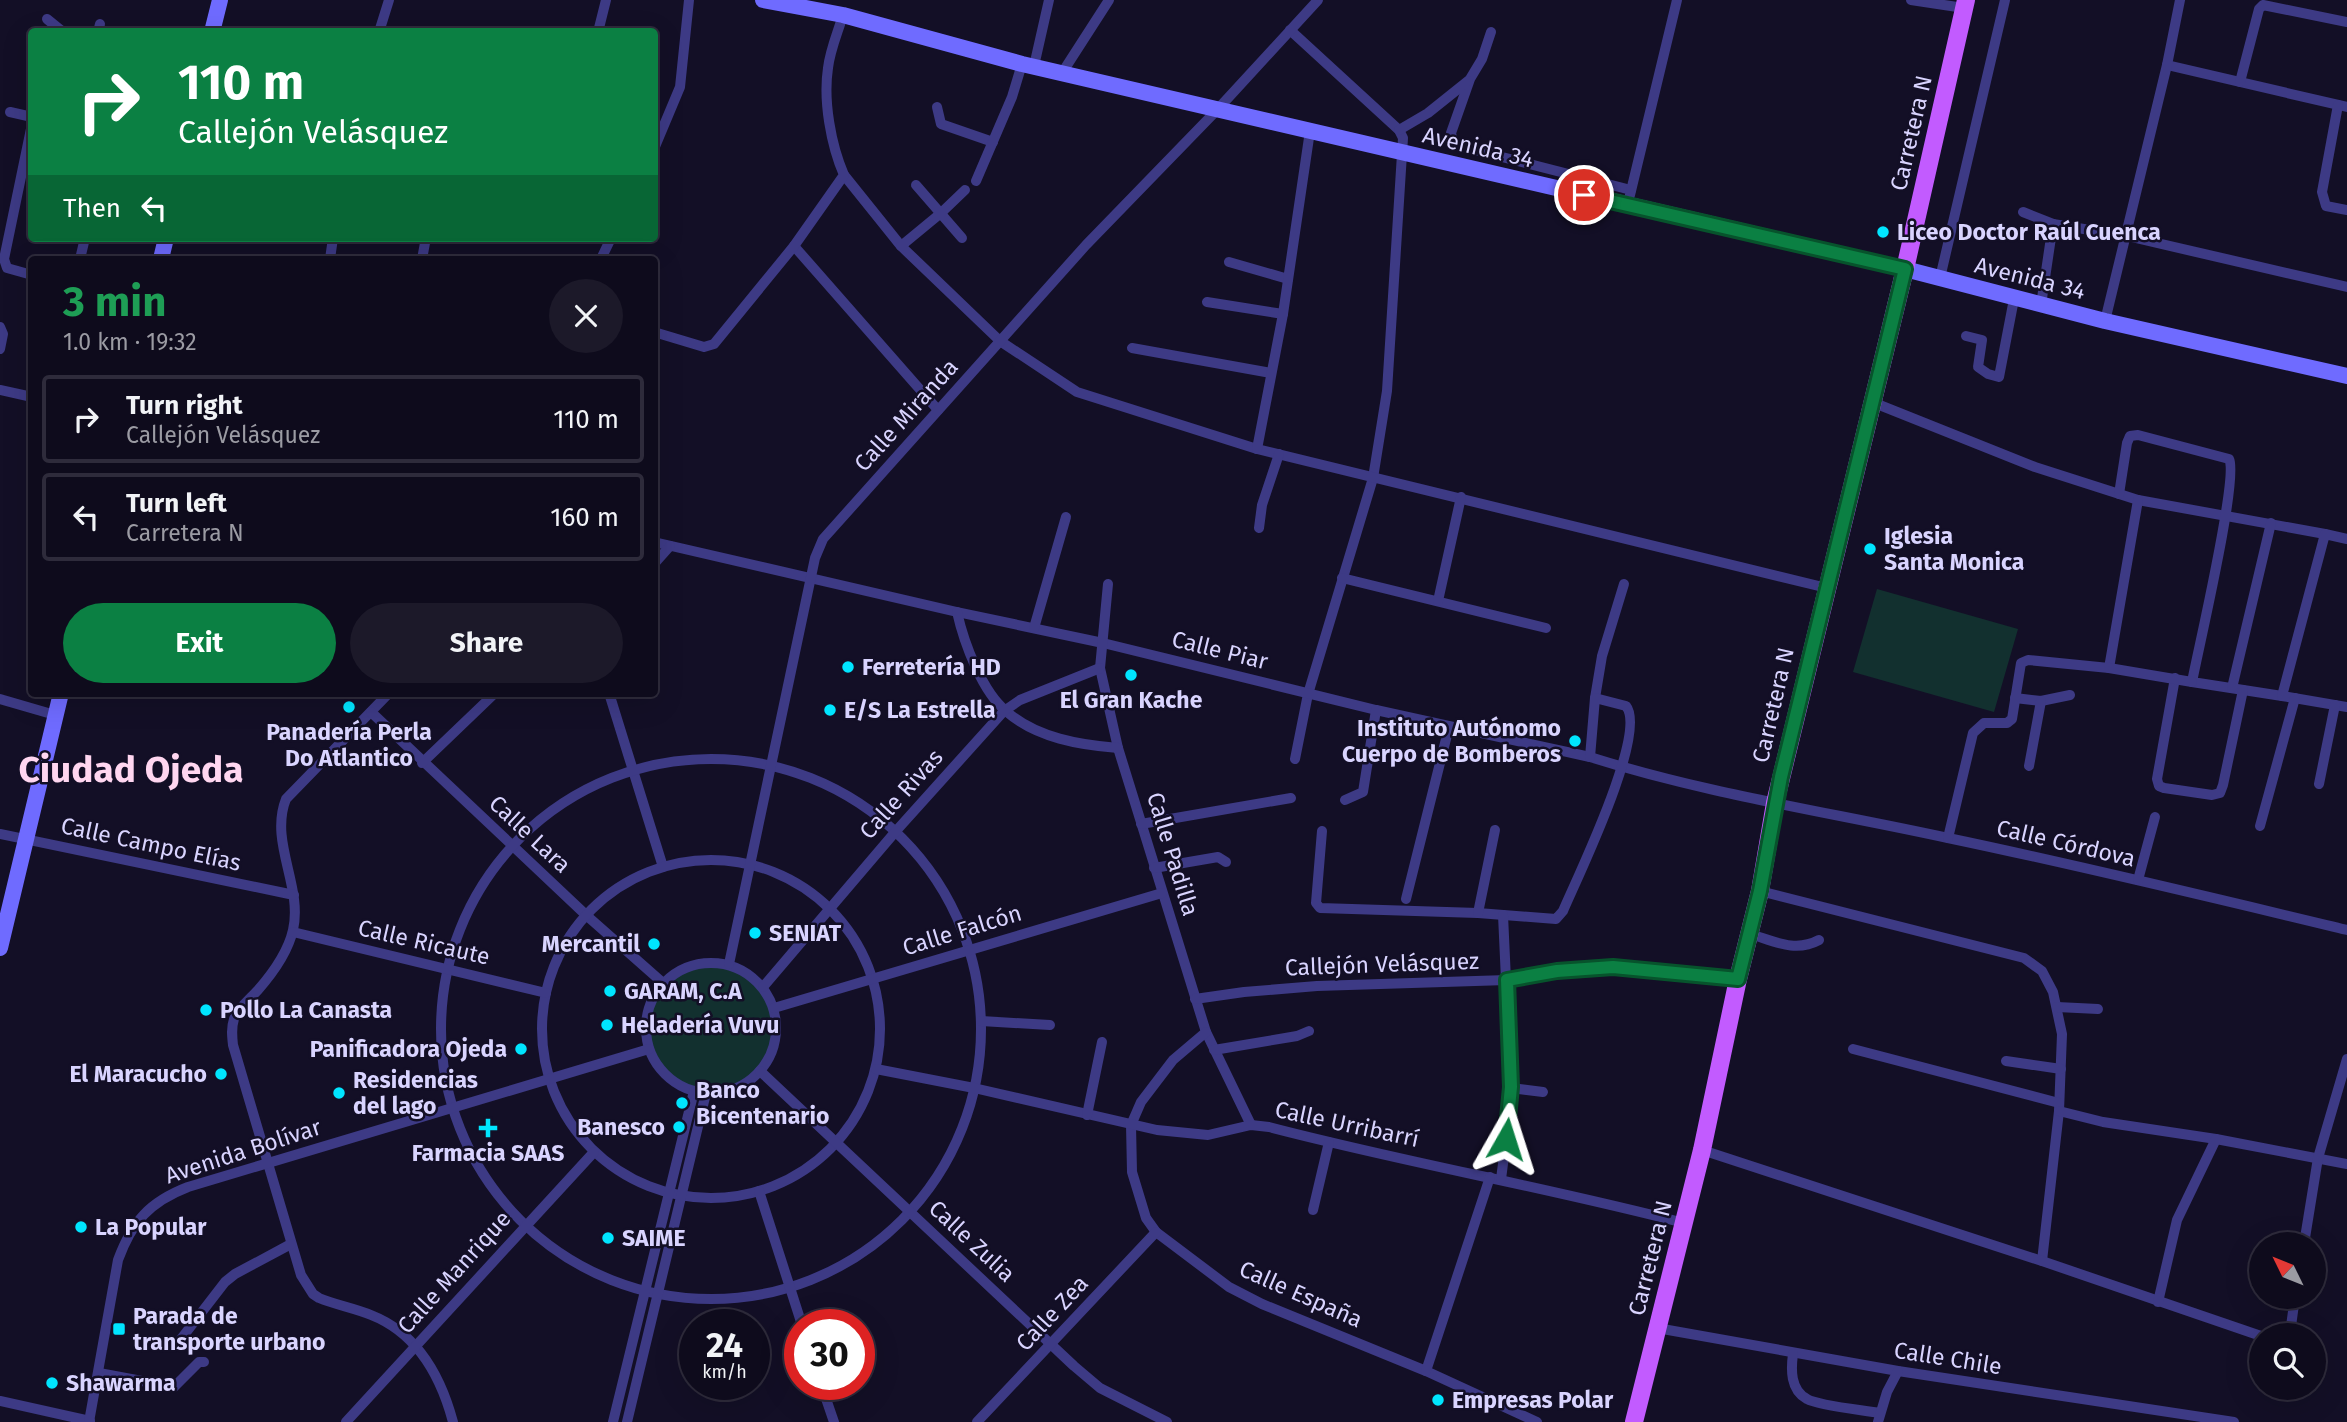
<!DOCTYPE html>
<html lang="en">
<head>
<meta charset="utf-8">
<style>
  body { margin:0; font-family:"Fira Sans",sans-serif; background:#1c1929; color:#f1f3f6; height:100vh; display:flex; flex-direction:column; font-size:26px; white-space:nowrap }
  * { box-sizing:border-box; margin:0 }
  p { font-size:23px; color:#9b9ba3 }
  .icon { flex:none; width:38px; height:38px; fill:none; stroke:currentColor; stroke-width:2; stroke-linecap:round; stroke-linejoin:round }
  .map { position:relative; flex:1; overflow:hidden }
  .details { position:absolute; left:28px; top:256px; width:630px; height:441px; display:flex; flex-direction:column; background:#0e0b1c; border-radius:7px; box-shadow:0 7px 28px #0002,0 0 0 2px #2e2b3b }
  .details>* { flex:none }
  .guide { position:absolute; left:28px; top:28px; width:630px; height:214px; border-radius:7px; box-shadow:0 7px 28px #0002,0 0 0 2px #2e2b3b; background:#0b8043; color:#fff; overflow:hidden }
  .needle { width:46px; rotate:313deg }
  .fabs { position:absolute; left:2249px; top:1232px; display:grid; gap:14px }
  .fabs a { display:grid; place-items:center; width:77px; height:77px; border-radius:50%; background:#0e0b1c; box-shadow:0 7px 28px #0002,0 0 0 2px #2e2b3b; font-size:35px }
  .speed { position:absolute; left:679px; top:1309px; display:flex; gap:14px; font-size:35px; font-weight:700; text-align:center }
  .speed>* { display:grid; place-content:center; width:91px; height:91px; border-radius:50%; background:#0e0b1c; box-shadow:0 7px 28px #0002,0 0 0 2px #2e2b3b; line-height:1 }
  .speed small { font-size:18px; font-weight:400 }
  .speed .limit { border:10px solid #d22; background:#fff; color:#111 }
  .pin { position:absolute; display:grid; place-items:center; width:60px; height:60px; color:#fff; margin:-30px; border:4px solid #fff; border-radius:50%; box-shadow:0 2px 7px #0007 }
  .me { position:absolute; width:77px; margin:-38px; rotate:6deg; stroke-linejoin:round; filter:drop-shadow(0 0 5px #0008) }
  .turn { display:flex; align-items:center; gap:24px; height:147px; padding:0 35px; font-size:32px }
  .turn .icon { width:91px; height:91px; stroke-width:2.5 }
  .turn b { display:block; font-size:49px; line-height:60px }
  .then { display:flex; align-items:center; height:66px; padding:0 35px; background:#0003; gap:14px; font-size:26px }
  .round { display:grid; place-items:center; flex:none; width:74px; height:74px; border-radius:37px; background:#1c1929 }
  .head { display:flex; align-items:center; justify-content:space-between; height:119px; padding:0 35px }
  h1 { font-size:42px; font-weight:700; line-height:52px; color:#1e9e55 }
  .cta { display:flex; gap:14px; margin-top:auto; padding:14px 35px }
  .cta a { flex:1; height:80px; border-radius:42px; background:#0b8043; color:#fff; font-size:28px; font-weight:700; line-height:80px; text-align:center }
  .cta a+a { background:#1c1929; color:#f1f3f6 }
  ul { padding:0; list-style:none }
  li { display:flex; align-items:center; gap:21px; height:88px; margin:0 14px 10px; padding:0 21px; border:4px solid #2e2b3b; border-radius:7px }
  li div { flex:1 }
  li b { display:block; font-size:26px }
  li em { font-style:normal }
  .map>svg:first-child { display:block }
  .green { fill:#12302f }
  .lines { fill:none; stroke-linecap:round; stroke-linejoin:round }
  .street { stroke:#3d3a85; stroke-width:10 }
  .secondary { stroke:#6f6bff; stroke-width:16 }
  .primary { stroke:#c25bff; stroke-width:18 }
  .route-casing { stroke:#07532c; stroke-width:18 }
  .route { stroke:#0b8043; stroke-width:12 }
  .poi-dot { fill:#00e5ff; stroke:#130f26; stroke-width:2.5 }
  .labels { text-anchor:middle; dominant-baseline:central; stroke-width:5; stroke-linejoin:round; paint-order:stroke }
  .street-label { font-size:23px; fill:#d9d4ff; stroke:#130f26 }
  .poi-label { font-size:23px; font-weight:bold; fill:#d9d4ff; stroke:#130f26; text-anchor:start }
  .town-label { font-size:37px; font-weight:bold; fill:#ffd6f0; stroke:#130f26 }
</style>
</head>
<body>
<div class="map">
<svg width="2347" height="1422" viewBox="0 0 2347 1422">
  <rect width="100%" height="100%" fill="#130f26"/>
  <g class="green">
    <polygon points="1877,589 2018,629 1994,712 1853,672"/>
    <circle cx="711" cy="1028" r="65"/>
  </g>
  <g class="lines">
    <g class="street">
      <polyline points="1911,0 1964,8"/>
      <polyline points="47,19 63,32"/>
      <polyline points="1290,30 1399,130 1403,138 1387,391 1373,478 1308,694 1295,759"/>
      <polyline points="98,32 100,24"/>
      <polyline points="379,32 389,0"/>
      <polyline points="598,32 606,0"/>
      <polyline points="1491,32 1482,59 1470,79 1451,133 1453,142 1459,146 1631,190"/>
      <polyline points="2167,65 2347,107"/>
      <polyline points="1034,66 1049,0"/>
      <polyline points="1062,73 1109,0"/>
      <polyline points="2240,82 2259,9 2263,5 2347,22"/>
      <polyline points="2338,105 2322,192 2326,206 2347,210"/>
      <polyline points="937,107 941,124 993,142"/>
      <polyline points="10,112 32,117"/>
      <polyline points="32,124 4,259 7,268 32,275"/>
      <polyline points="1399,130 1428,113 1468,81"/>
      <polyline points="654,149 680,87 689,0"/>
      <polyline points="844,175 901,246 1000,341 1077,392 1257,449 1827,588"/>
      <polyline points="976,181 1012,97 1022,64"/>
      <polyline points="916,185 962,238"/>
      <polyline points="1630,195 1677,0"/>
      <polyline points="2023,212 2053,224"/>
      <polyline points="794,246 938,410"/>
      <polyline points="901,246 941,213 965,190"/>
      <polyline points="80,259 85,238"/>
      <polyline points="330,259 333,238"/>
      <polyline points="422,259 425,243"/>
      <polyline points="601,259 611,238"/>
      <polyline points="1229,262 1288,279"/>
      <polyline points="1940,278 2005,0"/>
      <polyline points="1207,302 1283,314"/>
      <polyline points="2041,305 2053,224 2127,236 2347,287"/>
      <polyline points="2105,321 2167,65 2180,0"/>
      <polyline points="0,327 3,334 0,349"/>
      <path d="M654,332l50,15 10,-3 80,-98 50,-71c-13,-30 -21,-74 -16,-107 2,-18 10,-36 15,-53"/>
      <polyline points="1966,336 1982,340 1978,367 1988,374 1999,377 2014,299"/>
      <polyline points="1132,348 1271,373"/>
      <polyline points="0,390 32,397"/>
      <polyline points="1872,402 2035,467 2138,500 2325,534"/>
      <polyline points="1257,449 1283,314 1310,131"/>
      <path d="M2119,494l8,-51 3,-7 8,-1 91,24c10,18 -31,191 -37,223l90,14"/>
      <polyline points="1259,528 1262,505 1279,454"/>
      <polyline points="2347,539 2325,534 2282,696 2347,707"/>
      <path d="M654,542l303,70 146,31 273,67 214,47c117,37 239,55 358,81 134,28 266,60 399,92"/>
      <polyline points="654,564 670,546"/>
      <polyline points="1342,578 1546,628"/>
      <polyline points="1108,584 1100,668 1118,748 1206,1032 1251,1125"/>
      <polyline points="1438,601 1461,497"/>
      <path d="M957,612c7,31 25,80 50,100 30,26 73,33 111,36"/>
      <polyline points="1034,628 1066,517"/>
      <polyline points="2109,668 2138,500"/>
      <polyline points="2175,678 2157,779 2159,786 2164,788 2212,795 2220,793 2223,785 2243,690"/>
      <polyline points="2232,688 2271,523"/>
      <path d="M389,693l-103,106c-17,43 17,87 7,131 -5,22 -21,44 -35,60 -8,9 -19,17 -24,29 -3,9 -2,17 -1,26l68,230 12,19 6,4c17,7 35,10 52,17 46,18 70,62 82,107"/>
      <polyline points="609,693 663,867"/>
      <polyline points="1595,698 1602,656 1624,584"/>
      <polyline points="2015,698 2041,701 2070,695"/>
      <polyline points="0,699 55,715"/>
      <polyline points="371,712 586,915 663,983"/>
      <circle cx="711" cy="1029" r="270"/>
      <polyline points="422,763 493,695"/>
      <polyline points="2029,766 2041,701"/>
      <polyline points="2319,784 2335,705"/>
      <polyline points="1345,800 1363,792 1376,710"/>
      <polyline points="1141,824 1291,798"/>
      <polyline points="2260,826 2295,698"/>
      <path d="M1322,831l-6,72 4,5 158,5 78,6 7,-8c14,-33 85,-178 63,-205l-31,-8 -5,59"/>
      <polyline points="0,834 294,895"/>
      <polyline points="1948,838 1973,733 1984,723 2007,723 2012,719 2021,663 2028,660 2109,668 2192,682"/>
      <circle cx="711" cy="1029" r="169"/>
      <polyline points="1154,868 1218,857 1226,862"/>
      <polyline points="2138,880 2155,817"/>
      <polyline points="1760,891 2024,958 2042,971 2053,992 2062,1034 2059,1111 2042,1261"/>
      <polyline points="1406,899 1449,727"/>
      <polyline points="1478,913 1495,830"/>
      <polyline points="293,932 546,993"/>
      <path d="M1750,934c24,7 45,19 69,6"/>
      <circle cx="711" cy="1028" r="65"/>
      <polyline points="729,964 815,558 823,539 1086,245 1217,110 1318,0"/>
      <polyline points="763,987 896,831 1004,711 1020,700 1100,668"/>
      <polyline points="1195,999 1244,992 1317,986 1507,980 1557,971 1613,967 1738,979"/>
      <polyline points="2057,1007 2098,1009"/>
      <polyline points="774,1008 1162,893"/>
      <polyline points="981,1021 1050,1025"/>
      <polyline points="1206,1032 1173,1060 1141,1102 1131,1125 1132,1172 1146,1218 1156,1232 1229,1287 1262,1304 1426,1371 1537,1422"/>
      <polyline points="1853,1049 2059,1103"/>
      <polyline points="1214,1050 1297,1036 1309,1031"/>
      <polyline points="2006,1061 2061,1069"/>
      <path d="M876,1069l98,19 183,42 51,5 43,-10 18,2c138,36 277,60 415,96"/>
      <polyline points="760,1071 1074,1366 1100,1388 1167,1422"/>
      <polyline points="1511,1088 1543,1092"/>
      <polyline points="2059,1111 2103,1122 2216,1139 2347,1164"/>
      <polyline points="1087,1115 1102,1042"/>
      <polyline points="1702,1150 2042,1261 2261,1336"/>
      <polyline points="1501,1179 1509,1118 1511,1088 1503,915"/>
      <polyline points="759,1191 802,1325"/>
      <polyline points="1313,1210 1329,1142"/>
      <polyline points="2304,1244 2318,1158 2347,1059"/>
      <polyline points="2158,1302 2177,1220 2216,1139"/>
      <polyline points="1657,1328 1898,1371 2234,1422"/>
      <polyline points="2284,1335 2291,1326 2295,1297"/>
      <polyline points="181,1339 225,1282 235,1274 291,1244"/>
      <path d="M1793,1354c-2,15 -3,36 14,45 12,7 57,11 73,14"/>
      <polyline points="1426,1371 1490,1177"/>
      <polyline points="99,1373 174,1387 199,1362 204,1362"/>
      <polyline points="821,1384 834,1422"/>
      <polyline points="0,1401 90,1421"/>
      <path d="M89,1422l29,-162c14,-38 31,-58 70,-73l461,-138"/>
      <polyline points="346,1422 594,1152"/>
      <polyline points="613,1422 694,1091"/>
      <polyline points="627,1422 706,1093"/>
      <polyline points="977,1422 1156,1232"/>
      <polyline points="1878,1422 1887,1392 1898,1371"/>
    </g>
    <g class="secondary">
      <polyline points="763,0 843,15 1022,64 1905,269 2105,321 2347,376"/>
      <polyline points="212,32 220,0"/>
      <polyline points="161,259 166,238"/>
      <polyline points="0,948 61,693"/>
    </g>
    <polyline class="primary" points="1634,1422 1702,1150 1738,979 1760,891 1775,803 1905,269 1966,0"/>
  </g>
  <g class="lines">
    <defs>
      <polyline id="route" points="1506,1139 1511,1087 1507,980 1557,971 1613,967 1738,979 1760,891 1781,777 1905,269 1584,195"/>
    </defs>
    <use href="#route" class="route-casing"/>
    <use href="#route" class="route"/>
  </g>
  <g class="poi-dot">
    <circle cx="1883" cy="232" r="7"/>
    <circle cx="1870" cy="549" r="7"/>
    <circle cx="848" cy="667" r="7"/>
    <circle cx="1131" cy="675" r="7"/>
    <circle cx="349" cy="707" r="7"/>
    <circle cx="830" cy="710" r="7"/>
    <circle cx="1575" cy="741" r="7"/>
    <circle cx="755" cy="933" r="7"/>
    <circle cx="654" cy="944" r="7"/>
    <circle cx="610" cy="991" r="7"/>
    <circle cx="206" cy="1010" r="7"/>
    <circle cx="607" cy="1025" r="7"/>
    <circle cx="521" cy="1049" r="7"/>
    <circle cx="221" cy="1074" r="7"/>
    <circle cx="339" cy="1093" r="7"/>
    <circle cx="682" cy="1103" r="7"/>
    <circle cx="679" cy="1127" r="7"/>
    <path d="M484.5 1117.5h7v7h7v7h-7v7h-7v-7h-7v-7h7z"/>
    <circle cx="81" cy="1227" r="7"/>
    <circle cx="608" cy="1238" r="7"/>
    <rect x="112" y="1322" width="14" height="14" rx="3.5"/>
    <circle cx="52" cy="1383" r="7"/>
    <circle cx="1438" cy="1400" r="7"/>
  </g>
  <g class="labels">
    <g class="street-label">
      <text transform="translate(1911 133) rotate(-77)">Carretera N</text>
      <text transform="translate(1478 147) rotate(13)">Avenida 34</text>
      <text transform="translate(2030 278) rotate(14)">Avenida 34</text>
      <text transform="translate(906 415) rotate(-48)">Calle Miranda</text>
      <text transform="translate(1220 650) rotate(14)">Calle Piar</text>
      <text transform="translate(1773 705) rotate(-77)">Carretera N</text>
      <text transform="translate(901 794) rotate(-48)">Calle Rivas</text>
      <text transform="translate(530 834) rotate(43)">Calle Lara</text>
      <text transform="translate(2066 843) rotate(13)">Calle Córdova</text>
      <text transform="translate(151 844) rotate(12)">Calle Campo Elías</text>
      <text transform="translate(1173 854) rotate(73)">Calle Padilla</text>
      <text transform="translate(962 930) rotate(-17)">Calle Falcón</text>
      <text transform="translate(424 942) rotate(13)">Calle Ricaute</text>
      <text transform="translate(1382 964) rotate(-2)">Callejón Velásquez</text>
      <text transform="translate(1347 1124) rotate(12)">Calle Urribarrí</text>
      <text transform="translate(243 1151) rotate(-18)">Avenida Bolívar</text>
      <text transform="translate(972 1241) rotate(43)">Calle Zulia</text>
      <text transform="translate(1650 1258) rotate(-76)">Carretera N</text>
      <text transform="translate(454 1272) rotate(-48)">Calle Manrique</text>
      <text transform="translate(1301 1294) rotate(24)">Calle España</text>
      <text transform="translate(1052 1313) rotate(-47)">Calle Zea</text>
      <text transform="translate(1948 1358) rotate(9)">Calle Chile</text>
    </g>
    <g class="poi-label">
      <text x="1897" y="232">Liceo Doctor Raúl Cuenca</text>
      <text x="1884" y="536">Iglesia<tspan x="1884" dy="26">Santa Monica</tspan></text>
      <text x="862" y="667">Ferretería HD</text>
      <text x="1131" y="700" text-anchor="middle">El Gran Kache</text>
      <text x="844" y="710">E/S La Estrella</text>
      <text x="1561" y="728" text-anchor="end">Instituto Autónomo<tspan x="1561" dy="26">Cuerpo de Bomberos</tspan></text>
      <text x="349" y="732" text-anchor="middle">Panadería Perla<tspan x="349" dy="26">Do Atlantico</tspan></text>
      <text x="769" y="933">SENIAT</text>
      <text x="640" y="944" text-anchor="end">Mercantil</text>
      <text x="624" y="991">GARAM, C.A</text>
      <text x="220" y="1010">Pollo La Canasta</text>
      <text x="621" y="1025">Heladería Vuvu</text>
      <text x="507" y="1049" text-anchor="end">Panificadora Ojeda</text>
      <text x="207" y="1074" text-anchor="end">El Maracucho</text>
      <text x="353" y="1080">Residencias<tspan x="353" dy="26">del lago</tspan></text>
      <text x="696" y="1090">Banco<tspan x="696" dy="26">Bicentenario</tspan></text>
      <text x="665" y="1127" text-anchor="end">Banesco</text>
      <text x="488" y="1153" text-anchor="middle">Farmacia SAAS</text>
      <text x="95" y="1227">La Popular</text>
      <text x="622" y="1238">SAIME</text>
      <text x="133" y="1316">Parada de<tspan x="133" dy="26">transporte urbano</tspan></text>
      <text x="66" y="1383">Shawarma</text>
      <text x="1452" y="1400">Empresas Polar</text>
    </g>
    <g class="town-label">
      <text x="131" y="769">Ciudad Ojeda</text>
    </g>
  </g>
</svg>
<div class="fabs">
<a><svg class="needle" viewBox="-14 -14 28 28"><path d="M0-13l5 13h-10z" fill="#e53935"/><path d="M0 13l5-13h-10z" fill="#9b9ba3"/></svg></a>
<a><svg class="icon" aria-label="search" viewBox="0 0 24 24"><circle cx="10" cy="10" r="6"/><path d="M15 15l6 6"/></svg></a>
</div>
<div class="speed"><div>24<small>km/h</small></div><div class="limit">30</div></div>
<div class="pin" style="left:1584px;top:195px;background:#d93025"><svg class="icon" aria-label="arrive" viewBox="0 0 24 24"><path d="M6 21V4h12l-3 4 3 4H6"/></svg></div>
<svg class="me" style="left:1506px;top:1139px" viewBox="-20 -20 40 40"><path d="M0-17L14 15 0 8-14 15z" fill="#0b8043" stroke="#fff" stroke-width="4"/></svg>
<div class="guide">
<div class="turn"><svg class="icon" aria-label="right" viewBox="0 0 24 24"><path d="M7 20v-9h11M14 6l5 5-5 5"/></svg><div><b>110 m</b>Callejón Velásquez</div></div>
<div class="then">Then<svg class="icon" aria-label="left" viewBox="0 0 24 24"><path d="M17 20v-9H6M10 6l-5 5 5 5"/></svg></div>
</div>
<section class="details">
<div class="head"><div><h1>3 min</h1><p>1.0 km · 19:32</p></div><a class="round"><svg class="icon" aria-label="close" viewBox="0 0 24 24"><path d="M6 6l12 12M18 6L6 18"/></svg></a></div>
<ul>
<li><svg class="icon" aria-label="right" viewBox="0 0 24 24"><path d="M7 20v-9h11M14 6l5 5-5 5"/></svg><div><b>Turn right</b><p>Callejón Velásquez</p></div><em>110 m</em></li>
<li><svg class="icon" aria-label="left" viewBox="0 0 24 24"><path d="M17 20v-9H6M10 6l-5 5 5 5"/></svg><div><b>Turn left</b><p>Carretera N</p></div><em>160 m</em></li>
</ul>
<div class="cta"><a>Exit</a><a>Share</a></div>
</section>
</div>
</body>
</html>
